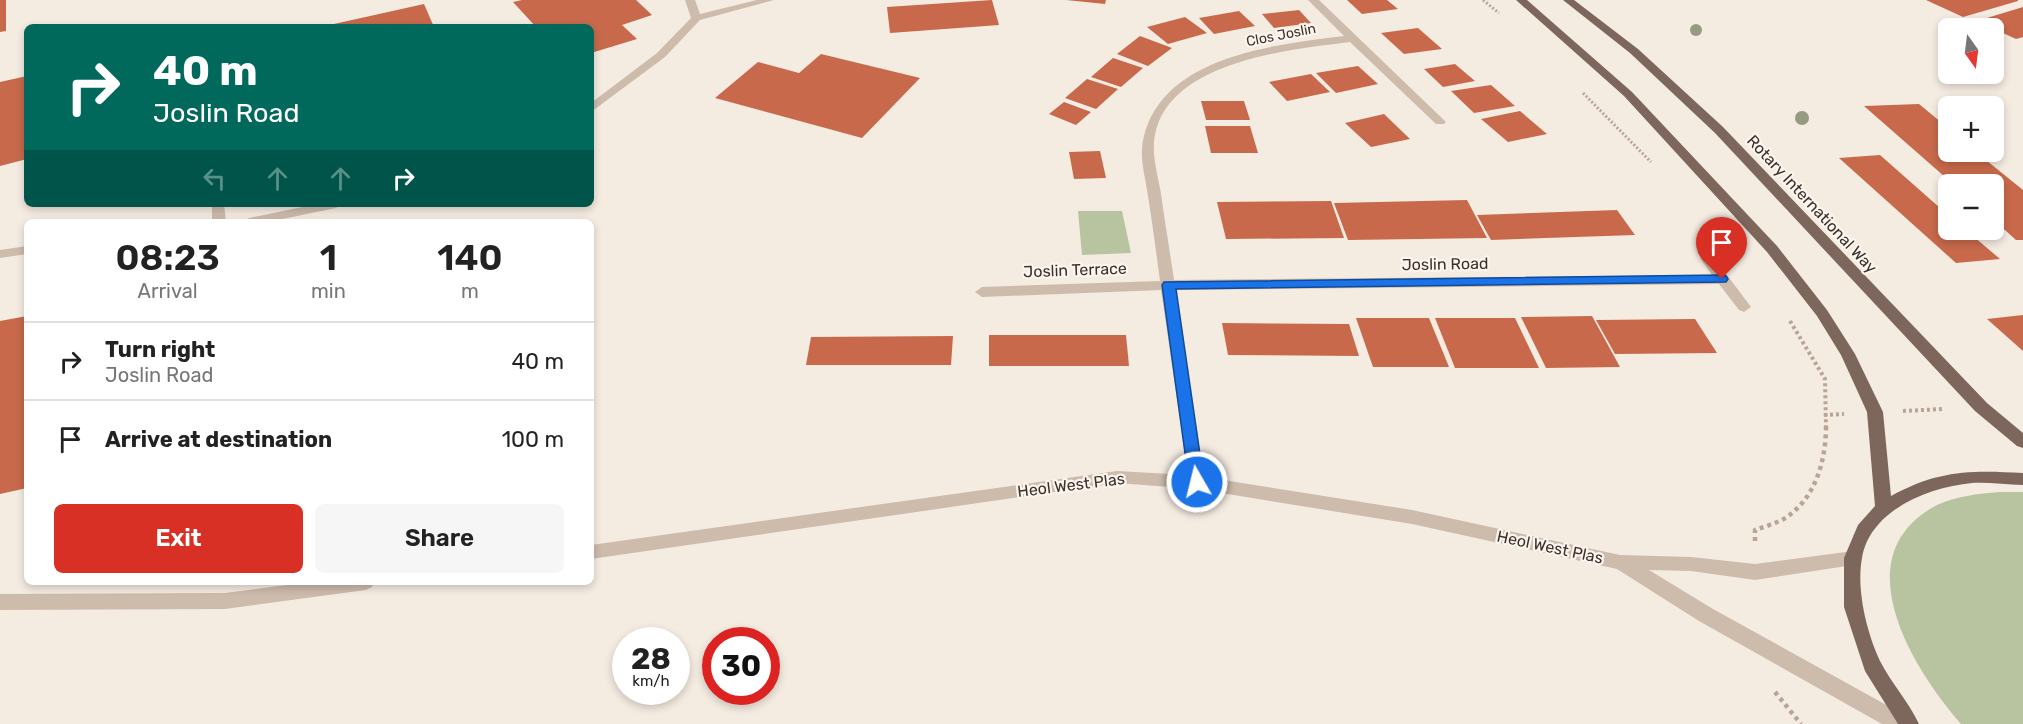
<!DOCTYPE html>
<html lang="en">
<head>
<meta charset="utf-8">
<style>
  body { margin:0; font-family:Rubik,sans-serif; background:#f6f6f6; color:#222; height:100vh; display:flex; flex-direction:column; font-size:22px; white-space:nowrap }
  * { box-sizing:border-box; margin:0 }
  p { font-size:20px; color:#767676 }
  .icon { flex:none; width:33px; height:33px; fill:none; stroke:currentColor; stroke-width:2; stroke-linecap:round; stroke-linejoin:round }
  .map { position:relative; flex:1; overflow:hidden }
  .panel { position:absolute; left:24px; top:219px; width:570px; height:366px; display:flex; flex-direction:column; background:#fff; border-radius:9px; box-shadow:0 3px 9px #0003 }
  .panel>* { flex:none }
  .banner { position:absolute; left:24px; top:24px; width:570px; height:183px; border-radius:9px; box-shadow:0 3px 9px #0003; background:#00695c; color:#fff; overflow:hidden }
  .needle { width:39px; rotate:166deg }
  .fabs { position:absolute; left:1938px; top:18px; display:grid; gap:12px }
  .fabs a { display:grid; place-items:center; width:66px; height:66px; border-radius:9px; background:#fff; box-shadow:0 3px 9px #0003; font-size:30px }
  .speed { position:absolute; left:612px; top:627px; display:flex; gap:12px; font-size:30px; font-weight:700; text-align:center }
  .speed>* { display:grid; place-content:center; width:78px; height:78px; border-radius:50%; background:#fff; box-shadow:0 3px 9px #0003; line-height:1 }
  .speed small { font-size:15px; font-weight:400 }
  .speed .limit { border:9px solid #d22; background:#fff; color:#111 }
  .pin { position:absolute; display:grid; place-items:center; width:51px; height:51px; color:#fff; margin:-62px -26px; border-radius:50% 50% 50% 0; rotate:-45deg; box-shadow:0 0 6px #0007 }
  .pin .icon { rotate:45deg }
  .me { position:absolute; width:66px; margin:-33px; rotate:352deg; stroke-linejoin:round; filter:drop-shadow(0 0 4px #0008) }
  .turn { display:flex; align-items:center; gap:21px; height:126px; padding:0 30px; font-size:27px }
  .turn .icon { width:78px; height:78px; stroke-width:2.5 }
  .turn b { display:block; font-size:42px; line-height:51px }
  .lanes { display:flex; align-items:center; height:57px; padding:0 30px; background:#0003; justify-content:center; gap:30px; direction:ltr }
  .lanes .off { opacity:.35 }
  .eta { display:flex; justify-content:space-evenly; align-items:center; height:102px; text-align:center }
  .eta b { font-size:36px; font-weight:600; line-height:42px }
  .action { display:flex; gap:12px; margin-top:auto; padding:12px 30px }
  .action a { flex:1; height:69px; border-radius:9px; background:#d93025; color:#fff; font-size:24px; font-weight:600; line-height:69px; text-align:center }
  .action a+a { background:#f6f6f6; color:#222 }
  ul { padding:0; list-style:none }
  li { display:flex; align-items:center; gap:18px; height:78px; padding:0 30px; border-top:2px solid #e0e0e0 }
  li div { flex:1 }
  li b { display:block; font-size:22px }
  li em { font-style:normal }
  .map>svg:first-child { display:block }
  .green { fill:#b8c4a0 }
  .building { fill:#c8694b }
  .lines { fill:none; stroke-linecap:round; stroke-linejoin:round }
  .path-far2 { stroke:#b9a596; stroke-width:3; stroke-dasharray:2 2; stroke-linecap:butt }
  .path-far1 { stroke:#b9a596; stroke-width:4; stroke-dasharray:3 3; stroke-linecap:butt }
  .path { stroke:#b9a596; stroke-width:4.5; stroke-dasharray:4 4; stroke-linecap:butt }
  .minor { fill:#cdbbac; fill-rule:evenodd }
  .major { fill:#7d675c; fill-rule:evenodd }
  .tree { fill:#969b7f }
  .route { fill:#1a73e8; stroke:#114b97; stroke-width:1.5 }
  .labels { text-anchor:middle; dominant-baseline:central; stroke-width:4.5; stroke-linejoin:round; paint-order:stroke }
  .far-street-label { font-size:14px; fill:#3b302b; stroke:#fbf5ee }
  .street-label { font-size:16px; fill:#3b302b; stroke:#fbf5ee }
</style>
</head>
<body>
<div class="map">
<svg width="2023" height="724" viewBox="0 0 2023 724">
  <rect width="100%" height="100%" fill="#f4ebe1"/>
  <g class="green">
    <polygon points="1078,211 1122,211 1131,253 1082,255"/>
    <path d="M1999,492h24v232h-62c-49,-56 -119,-169 -24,-219 19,-9 41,-11 62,-13z"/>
  </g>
  <g class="building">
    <polygon points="0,0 6,0 6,31 0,32"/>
    <polygon points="522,0 636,0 652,15 622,25 637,39 591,53 591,27 536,27 513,2"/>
    <polygon points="992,0 999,25 890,33 887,7"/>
    <polygon points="1066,0 1106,0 1105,4"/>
    <polygon points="1347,0 1387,0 1398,9 1362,14"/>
    <polygon points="1926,0 2018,0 2018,1 1963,17"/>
    <polygon points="424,4 434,27 335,27 334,24"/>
    <polygon points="2023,7 2023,37 2016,39 1977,21"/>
    <polygon points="1299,10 1311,23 1274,28 1262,14"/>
    <polygon points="1239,11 1255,26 1214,34 1199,18"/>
    <polygon points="1185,17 1207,33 1168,44 1147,27"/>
    <polygon points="1418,28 1442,49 1404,54 1381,33"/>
    <polygon points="1140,36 1172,48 1148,66 1117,54"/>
    <polygon points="821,54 920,78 862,138 715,98 758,62 799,73"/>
    <polygon points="1113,58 1143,68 1121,87 1091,77"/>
    <polygon points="1455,64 1475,81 1443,87 1424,69"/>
    <polygon points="1358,66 1378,84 1336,93 1316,73"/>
    <polygon points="1311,74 1330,92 1287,101 1269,82"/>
    <polygon points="27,76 27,159 0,166 0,82"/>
    <polygon points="1087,79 1118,89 1096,109 1065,98"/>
    <polygon points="1491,85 1515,106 1474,113 1451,91"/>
    <polygon points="1201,101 1244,101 1250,120 1206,120"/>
    <polygon points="1064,102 1091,112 1076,125 1049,114"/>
    <polygon points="1919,104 1948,128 1948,152 1976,152 2023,190 2023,240 2016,240 1994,220 1994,184 1953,184 1864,106"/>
    <polygon points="1520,111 1547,134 1508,142 1481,119"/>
    <polygon points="1384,114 1410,139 1371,147 1345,123"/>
    <polygon points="1205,126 1250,126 1258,153 1211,153"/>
    <polygon points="1100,151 1106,178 1074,179 1069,152"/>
    <polygon points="1880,155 1948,215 1948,230 1966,230 2000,259 1956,263 1839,158"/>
    <polygon points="1467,200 1487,238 1348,240 1334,203"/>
    <polygon points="1331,201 1344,238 1226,239 1217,202"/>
    <polygon points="1617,210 1635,235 1491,240 1477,215"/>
    <polygon points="2023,315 2023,351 1987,319"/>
    <polygon points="27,316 27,488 0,494 0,321"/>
    <polygon points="1592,316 1620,367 1546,368 1521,317"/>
    <polygon points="1356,318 1429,318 1449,367 1373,367"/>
    <polygon points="1435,318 1515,318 1539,368 1455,368"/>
    <polygon points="1695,319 1717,353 1615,354 1596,320"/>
    <polygon points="1222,323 1349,324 1359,356 1228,355"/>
    <polygon points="989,335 1126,335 1129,366 989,366"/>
    <polygon points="953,336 951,365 806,365 811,337"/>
  </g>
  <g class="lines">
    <g class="path-far2">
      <polyline points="1483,0 1499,13"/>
      <polyline points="1583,93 1651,162"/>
    </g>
    <g class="path-far1">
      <polyline points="1790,321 1825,379 1826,427"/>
      <polyline points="1903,411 1943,409"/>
      <polyline points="1824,415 1844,414"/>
    </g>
    <g class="path">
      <path d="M1755,541v-11c9,-3 18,-6 27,-10 33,-19 44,-59 44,-94"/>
      <polyline points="1775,692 1801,724"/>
    </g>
    <g class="minor">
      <polygon points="685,0 695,0 700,14 757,0 774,0 700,20 665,57 591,112 591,103 657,53 691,18"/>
      <path d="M1308,0h11l127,122 -2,2h-8l-86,-82c-64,8 -200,21 -196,111 1,14 5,28 7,41 4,29 9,58 13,86l538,-5 -12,-17 7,-4 5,1 39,52 -7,5 -5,-2 -20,-26 -544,6 29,187 208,33 208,45 71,2 64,7 98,-13 6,2 3,5 -3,5 -6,2 -98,15 -64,-9 -42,-1 64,39 195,108 3,7h-29l-183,-103 -82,-52 -205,-45 -215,-35 -80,-6 -526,76v-14l526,-74 71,4 -27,-185 -179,7 -7,-5 7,-5 178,-6c-4,-30 -8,-61 -13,-91 -2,-13 -6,-28 -5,-41 10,-92 130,-104 202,-113z"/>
      <polygon points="212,204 224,204 226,222 212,222"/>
      <polygon points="317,204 342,204 336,208 268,222 242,222 249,218"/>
      <polygon points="27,246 27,254 0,258 0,250"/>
      <polygon points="309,582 375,582 372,587 366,590 225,609 0,610 0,594 225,593"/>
    </g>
    <g class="major">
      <path d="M1516,0h11l105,92 145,154 50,64 28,44 28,58 8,84c47,-26 80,-26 132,-23v12c-17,0 -34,-3 -51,-2 -43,4 -102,27 -110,75 -6,32 5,75 18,103 11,22 29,41 39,63h-21l-33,-53 -21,-64v-49l14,-33 17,-19 -8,-94 -26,-57 -24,-39 -50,-64 -143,-156z"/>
      <polygon points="1563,0 1574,0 1638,49 1723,127 1987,403 2023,433 2023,448 2017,446 1975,411 1715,133 1630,53"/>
    </g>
  </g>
  <g class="tree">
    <circle cx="1696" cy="30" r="6"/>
    <circle cx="1802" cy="118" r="7"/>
  </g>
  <polygon class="route" points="1722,275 1726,276 1728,279 1726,282 1176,289 1204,482 1202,487 1191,487 1189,482 1162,285 1164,282"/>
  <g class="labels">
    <g class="far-street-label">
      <text transform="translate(1281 35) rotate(-11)">Clos Joslin</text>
    </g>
    <g class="street-label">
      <text transform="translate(1812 204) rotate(47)">Rotary International Way</text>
      <text transform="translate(1445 264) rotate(-1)">Joslin Road</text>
      <text transform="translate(1075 270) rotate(-2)">Joslin Terrace</text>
      <text transform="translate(1071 485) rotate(-7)">Heol West Plas</text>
      <text transform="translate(1550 547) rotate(12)">Heol West Plas</text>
    </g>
  </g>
</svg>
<div class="fabs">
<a><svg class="needle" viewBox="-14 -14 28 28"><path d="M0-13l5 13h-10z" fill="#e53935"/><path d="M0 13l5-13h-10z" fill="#767676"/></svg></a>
<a>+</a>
<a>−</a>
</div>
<div class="speed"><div>28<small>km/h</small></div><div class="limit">30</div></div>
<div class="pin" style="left:1722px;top:279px;background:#d93025"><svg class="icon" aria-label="arrive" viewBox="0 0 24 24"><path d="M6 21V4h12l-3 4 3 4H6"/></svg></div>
<svg class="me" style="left:1197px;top:482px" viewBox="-20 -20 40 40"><circle r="17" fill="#1a73e8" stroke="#fff" stroke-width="3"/><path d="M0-11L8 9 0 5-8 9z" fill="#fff"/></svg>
<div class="banner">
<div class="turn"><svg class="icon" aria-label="right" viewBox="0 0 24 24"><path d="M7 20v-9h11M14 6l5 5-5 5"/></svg><div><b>40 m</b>Joslin Road</div></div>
<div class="lanes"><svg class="icon off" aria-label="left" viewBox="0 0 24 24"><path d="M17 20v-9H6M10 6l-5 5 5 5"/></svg><svg class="icon off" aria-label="ahead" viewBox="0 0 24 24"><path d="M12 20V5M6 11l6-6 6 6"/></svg><svg class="icon off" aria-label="ahead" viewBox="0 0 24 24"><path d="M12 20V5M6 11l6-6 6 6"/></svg><svg class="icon" aria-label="right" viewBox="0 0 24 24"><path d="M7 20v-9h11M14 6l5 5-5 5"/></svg></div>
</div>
<section class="panel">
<div class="eta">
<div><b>08:23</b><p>Arrival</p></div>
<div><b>1</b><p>min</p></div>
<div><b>140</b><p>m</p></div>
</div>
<ul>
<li><svg class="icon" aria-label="right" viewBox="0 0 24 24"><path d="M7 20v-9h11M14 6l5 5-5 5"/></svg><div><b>Turn right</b><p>Joslin Road</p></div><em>40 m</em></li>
<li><svg class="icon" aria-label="arrive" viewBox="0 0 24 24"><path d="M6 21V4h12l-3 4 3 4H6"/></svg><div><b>Arrive at destination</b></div><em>100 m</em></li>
</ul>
<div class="action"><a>Exit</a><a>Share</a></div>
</section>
</div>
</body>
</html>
